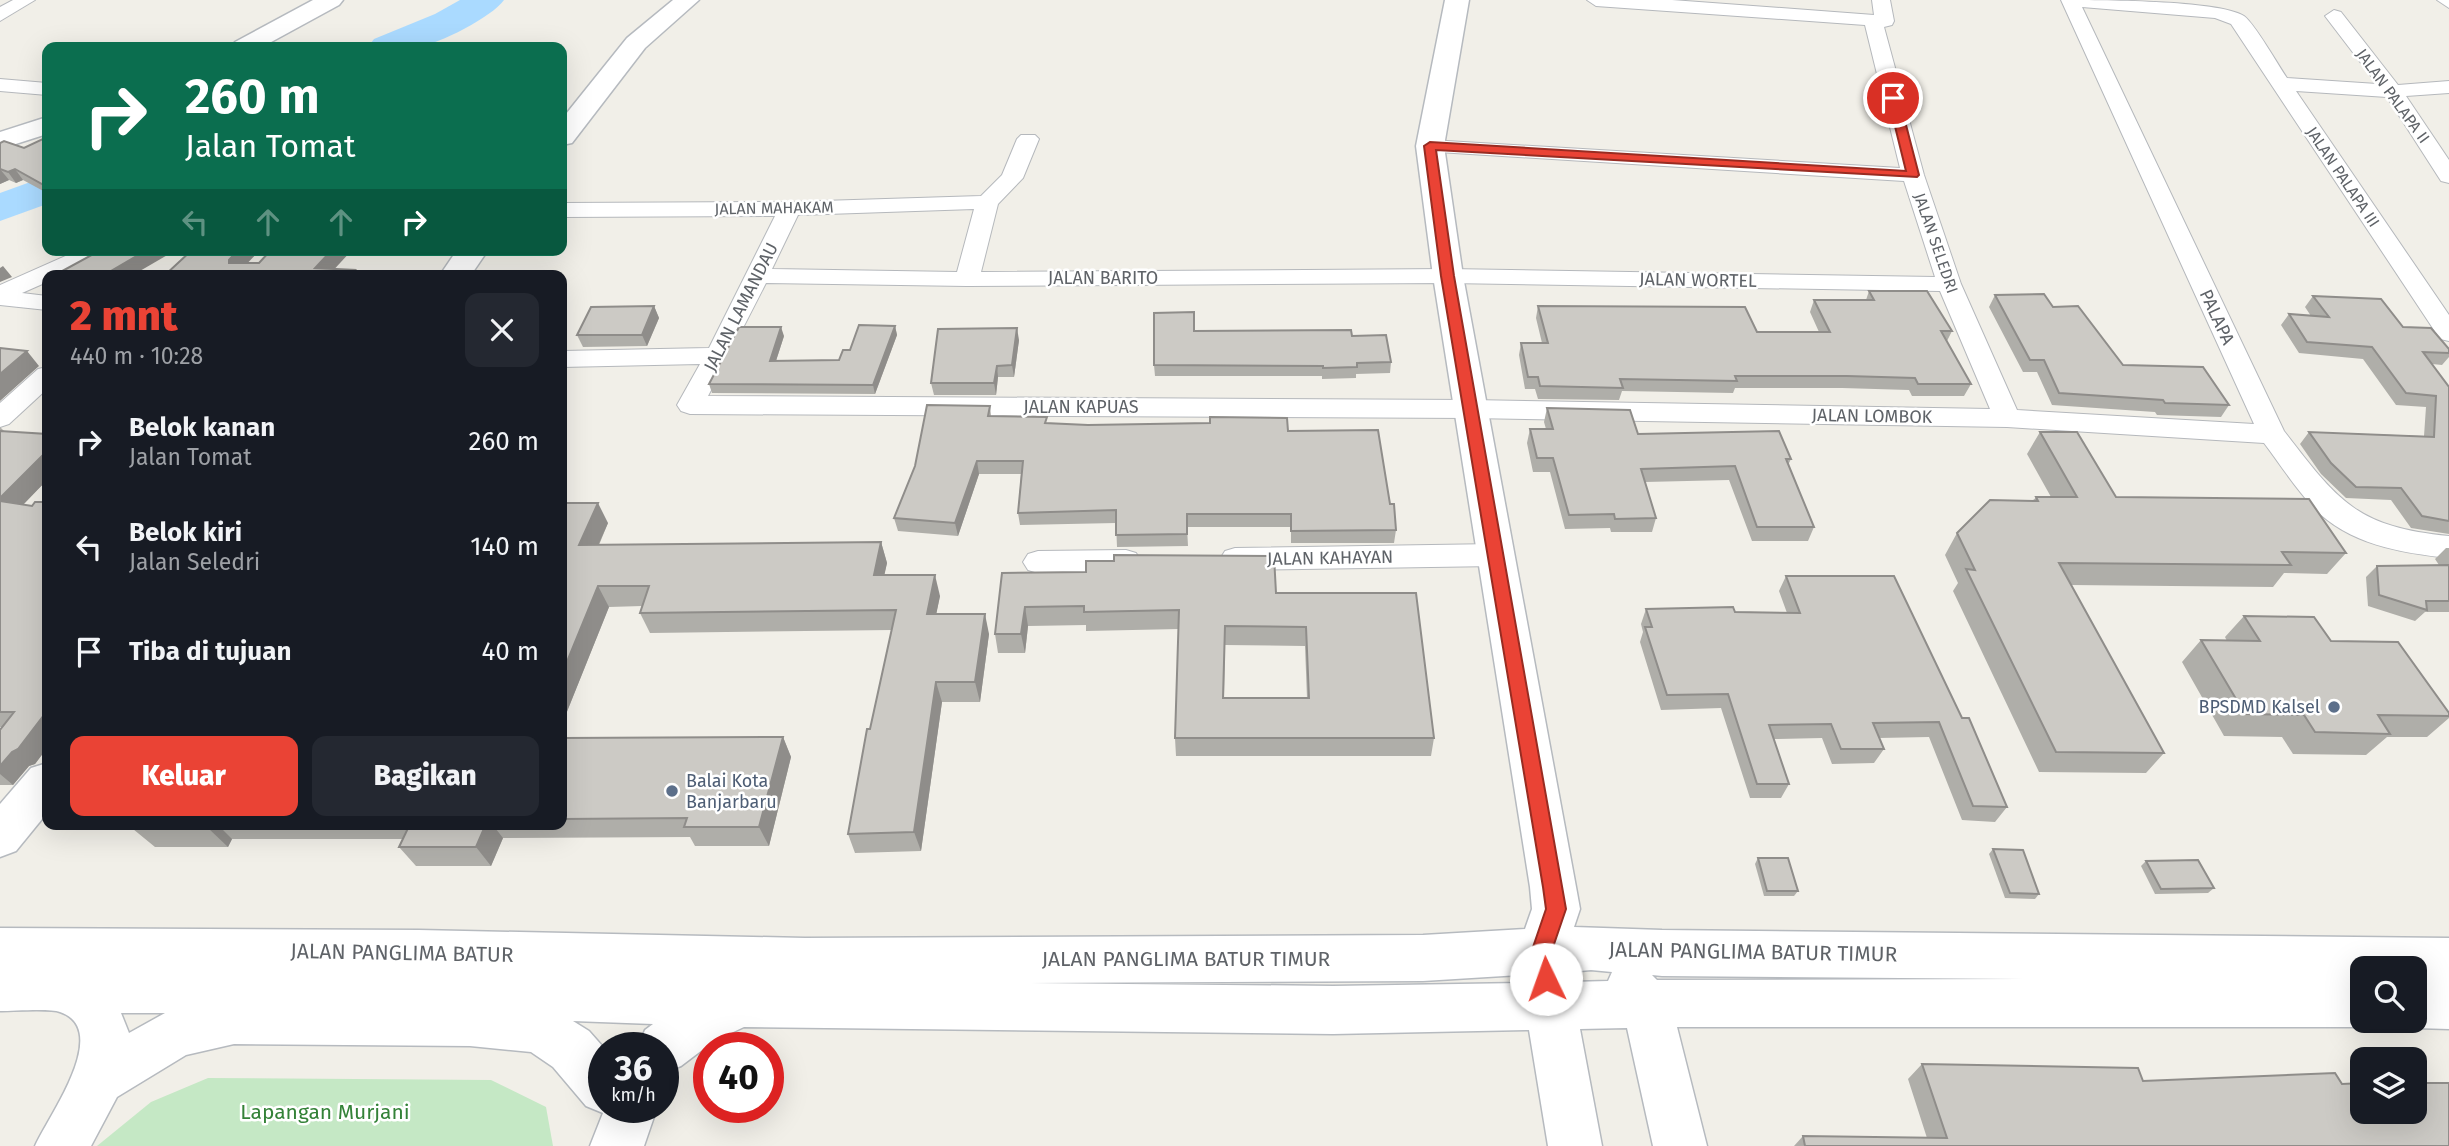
<!DOCTYPE html>
<html lang="id">
<head>
<meta charset="utf-8">
<style>
  body { margin:0; font-family:"Fira Sans",sans-serif; background:#242831; color:#f1f3f6; height:100vh; display:flex; flex-direction:column; font-size:26px; white-space:nowrap }
  * { box-sizing:border-box; margin:0 }
  p { font-size:23px; color:#9ea1a6 }
  .icon { flex:none; width:38px; height:38px; fill:none; stroke:currentColor; stroke-width:2; stroke-linecap:round; stroke-linejoin:round }
  .map { position:relative; flex:1; overflow:hidden }
  .panel { position:absolute; left:42px; top:270px; width:525px; height:560px; display:flex; flex-direction:column; background:#171b24; border-radius:14px; box-shadow:0 7px 28px #0002 }
  .panel>* { flex:none }
  .hud { position:absolute; left:42px; top:42px; width:525px; height:214px; border-radius:14px; box-shadow:0 7px 28px #0002; background:#0b6e4f; color:#fff; overflow:hidden }
  .tools { position:absolute; left:2350px; top:956px; display:grid; gap:14px }
  .tools a { display:grid; place-items:center; width:77px; height:77px; border-radius:14px; background:#171b24; box-shadow:0 7px 28px #0002; font-size:35px }
  .speed { position:absolute; left:588px; top:1032px; display:flex; gap:14px; font-size:35px; font-weight:700; text-align:center }
  .speed>* { display:grid; place-content:center; width:91px; height:91px; border-radius:50%; background:#171b24; box-shadow:0 7px 28px #0002; line-height:1 }
  .speed small { font-size:18px; font-weight:400 }
  .speed .limit { border:10px solid #d22; background:#fff; color:#111 }
  .pin { position:absolute; display:grid; place-items:center; width:60px; height:60px; color:#fff; margin:-30px; border:4px solid #fff; border-radius:50%; box-shadow:0 2px 7px #0007 }
  .me { position:absolute; width:77px; margin:-38px; rotate:357deg; stroke-linejoin:round; filter:drop-shadow(0 0 5px #0008) }
  .turn { display:flex; align-items:center; gap:24px; height:147px; padding:0 28px; font-size:32px }
  .turn .icon { width:91px; height:91px; stroke-width:2.5 }
  .turn b { display:block; font-size:49px; line-height:60px }
  .lanes { display:flex; align-items:center; height:66px; padding:0 28px; background:#0003; justify-content:center; gap:35px; direction:ltr }
  .lanes .off { opacity:.35 }
  .round { display:grid; place-items:center; flex:none; width:74px; height:74px; border-radius:14px; background:#242831 }
  .summary { display:flex; align-items:center; justify-content:space-between; height:119px; padding:0 28px }
  h1 { font-size:42px; font-weight:800; line-height:52px; color:#ea4335 }
  .button { display:flex; gap:14px; margin-top:auto; padding:14px 28px }
  .button a { flex:1; height:80px; border-radius:14px; background:#ea4335; color:#fff; font-size:28px; font-weight:800; line-height:80px; text-align:center }
  .button a+a { background:#242831; color:#f1f3f6 }
  ul { padding:0; list-style:none }
  li { display:flex; align-items:center; gap:21px; height:105px; padding:0 28px }
  li div { flex:1 }
  li b { display:block; font-size:26px }
  li em { font-style:normal }
  .map>svg:first-child { display:block }
  .green { fill:#c5e8c5 }
  .lines { fill:none; stroke-linecap:round; stroke-linejoin:round }
  .river { fill:#aadaff; fill-rule:evenodd }
  .street-casing { stroke:#b5b8bc; stroke-width:2 }
  .secondary-casing { stroke:#b6babf; stroke-width:3 }
  .street { fill:#fff; fill-rule:evenodd }
  .secondary { fill:#fff; fill-rule:evenodd }
  .wall { fill:#afaea9; fill-rule:evenodd }
  .shaded-wall { fill:#8f8d8a }
  .building { fill:#cccac5; stroke:#8f8d8a; stroke-width:2; fill-rule:evenodd }
  .route { fill:#ea4335; stroke:#982c22; stroke-width:2 }
  .service-dot { fill:#5c6f8a; stroke:#fff; stroke-width:2.5 }
  .labels { text-anchor:middle; dominant-baseline:central; stroke-width:5; stroke-linejoin:round; paint-order:stroke }
  .far-street-label { font-size:16px; fill:#5f6368; stroke:#fff }
  .street-label { font-size:18px; fill:#5f6368; stroke:#fff }
  .service-label { font-size:18px; fill:#4e5e75; stroke:#fff; text-anchor:end }
  .near-street-label { font-size:21px; fill:#5f6368; stroke:#fff }
  .near-park-label { font-size:21px; fill:#348238; stroke:#fff }
</style>
</head>
<body>
<div class="map">
<svg width="2449" height="1146" viewBox="0 0 2449 1146">
  <rect width="100%" height="100%" fill="#f1efe8"/>
  <polygon class="green" points="208,1078 491,1080 546,1107 553,1146 97,1146 151,1102"/>
  <g class="lines">
    <g class="river">
      <path d="M460,0h44c-12,17 -65,44 -86,47 -15,3 -34,1 -50,0l6,-8 61,-25z"/>
      <polygon points="47,176 47,204 0,221 0,193"/>
    </g>
    <defs>
      <g id="street">
        <polygon points="13,0 35,0 0,21 0,7"/>
        <path d="M1587,0h85l202,15 -2,-15h18l4,21 -2,4 -8,2 40,148 37,109 56,126 237,14 -193,-424c35,0 158,0 183,16 11,8 34,49 43,62l90,6 -52,-68 9,-6 7,2 57,73 51,-4v12l-43,3 43,64v23l-8,-2 -54,-84 -91,-6 153,224v26l-9,-2 -209,-315 -16,-6 -133,-11 202,424c54,70 72,96 165,105v22c-48,-5 -101,-14 -135,-50 -19,-20 -34,-44 -50,-65l-257,-16 -536,-9 -781,-4 -9,-3 -4,-6 23,-41 -138,3v-16l147,-3 66,-132 -213,1v-14l228,-1 191,-6 21,-21 15,-36 4,-4h14l4,4 -16,39 -25,26 -17,68 467,-3 487,8 -31,-96 -482,-30 -3,-5 3,-5 8,-1 470,28 -35,-143 -269,-19zM974,209l-17,63 -185,-3 26,-54zM766,283l201,3 481,-3 492,8 50,118 -519,-9 -763,-4z"/>
        <polygon points="2437,0 2449,0 2449,8"/>
        <polygon points="0,79 47,83 47,95 0,91"/>
        <polygon points="79,250 110,250 107,255 63,275 47,275 47,282 22,293 47,296 47,310 0,305 0,285"/>
        <polygon points="47,367 47,389 9,424 0,427 0,403 38,369"/>
        <polygon points="1496,544 1506,547 1511,555 1506,563 1496,566 1235,570 1225,567 1220,559 1225,551 1235,548"/>
        <polygon points="1126,550 1136,553 1141,561 1136,569 1126,572 1038,573 1028,570 1023,562 1028,554 1038,551"/>
      </g>
      <g id="secondary">
        <polygon points="313,0 343,0 339,5 262,47 232,47 235,42"/>
        <polygon points="673,0 699,0 645,48 572,143 562,145 562,119 627,38"/>
        <path d="M1445,0h24l-25,146 19,130 113,611 4,22 -6,18 88,3 787,8v91l-34,-1 -18,-7 18,-1v-52h-53v52h16l-16,7h-685l30,119h-54l-26,-118 -47,1 22,117h-54l-19,-116 -196,4 -589,-7 -30,14 -33,25 -18,7v-25h-25l7,-18 8,-6 -80,-3 16,10 15,17v60h53l-13,38h-54l13,-33 -17,-7 -33,-39 -22,-15 -61,-6 -236,-2 -48,11 -69,42 -26,49h-56c12,-28 78,-116 25,-134 -10,-4 -47,-1 -60,-1v-83l419,2 386,8 618,-3 102,-6 7,-20 -2,-22 -97,-611 -17,-130zM1591,970l21,2 -4,9 -37,1 -2,-10zM1520,975l2,8 -189,3 -302,-3 392,-2zM1652,975l10,1 361,3 -366,1zM121,1013h44l-36,20z"/>
        <polygon points="47,117 47,134 0,149 0,132"/>
        <polygon points="457,250 488,250 471,275 440,275"/>
        <polygon points="47,763 47,813 16,851 0,857 0,804 31,768"/>
      </g>
    </defs>
    <use href="#street" class="street-casing"/>
    <use href="#secondary" class="secondary-casing"/>
    <use href="#street" class="street"/>
    <use href="#secondary" class="secondary"/>
  </g>
  <g class="wall">
    <polygon points="47,137 47,193 23,180 16,183 9,180 0,184 0,143 24,148"/>
    <polygon points="1869,291 1952,331 1947,341 1971,384 1964,396 1912,396 1909,390 1842,388 1735,388 1733,393 1622,391 1619,400 1538,399 1535,389 1525,389 1519,355 1521,343 1542,343 1536,318 1538,306 1757,332 1819,332 1810,312 1814,300 1866,300"/>
    <polygon points="1995,295 2053,307 2123,365 2229,405 2221,417 2157,415 2155,412 2052,405 2037,372 2023,372 1989,307"/>
    <polygon points="2313,296 2403,327 2449,349 2449,357 2442,365 2432,364 2449,387 2449,534 2411,528 2391,500 2346,498 2321,474 2300,444 2309,432 2424,436 2426,407 2396,405 2363,359 2299,353 2281,325 2289,314 2311,316 2305,307"/>
    <polygon points="654,306 659,318 647,346 583,347 577,335"/>
    <polygon points="895,326 897,335 875,394 712,393 709,384 784,336 776,361 839,360 850,350"/>
    <polygon points="1194,331 1352,336 1391,362 1390,373 1356,374 1356,378 1322,379 1322,376 1155,376 1154,365"/>
    <polygon points="1019,340 1014,377 998,377 996,395 934,395 931,383"/>
    <polygon points="990,406 991,416 1047,423 1088,425 1288,431 1390,504 1396,530 1394,543 1291,543 1291,527 1187,527 1188,546 1117,547 1116,523 1020,525 1018,513 1021,474 979,474 958,536 898,531 894,518"/>
    <polygon points="1547,408 1638,434 1791,459 1788,465 1814,527 1808,541 1752,541 1729,480 1645,482 1656,518 1652,532 1611,532 1610,528 1565,529 1550,472 1533,472 1527,443 1530,429 1546,429 1544,422"/>
    <polygon points="0,427 4,431 47,434 47,480 23,505 32,506 47,502 47,748 35,764 29,766 13,785 0,785 0,730 3,727 0,727"/>
    <polygon points="2040,432 2116,497 2346,553 2327,574 2284,573 2273,587 2071,585 2164,753 2146,773 2039,772 1953,591 1958,583 1945,555 1957,533 2033,501 2036,497 2051,497 2027,454"/>
    <polygon points="562,503 608,523 599,545 881,542 887,563 884,575 940,596 936,614 989,634 980,702 942,702 921,851 855,853 848,834 892,630 650,633 640,613 642,606 609,607 562,724"/>
    <polygon points="2446,548 2449,548 2449,612 2425,612 2415,621 2368,606 2366,577 2377,566 2439,565 2435,559"/>
    <path d="M1002,573l274,20 158,145 -3,18h-255l-1,-18 4,-109 -93,2v-6l-58,1 -3,27h-27l-3,-19zM1225,645l80,1 2,52h-83z"/>
    <polygon points="1786,576 1962,718 2007,807 1995,822 1962,820 1929,737 1879,738 1884,749 1874,763 1832,764 1822,738 1774,739 1789,784 1781,798 1750,798 1721,708 1661,710 1640,642 1643,632 1641,624 1646,609 1787,613 1779,591"/>
    <polygon points="2244,616 2331,641 2449,713 2449,718 2427,737 2387,737 2366,755 2293,754 2282,737 2224,736 2182,662 2201,640 2227,641 2225,637"/>
    <polygon points="783,737 791,757 769,846 695,846 690,837 503,838 491,866 416,866 399,847 404,839 232,839 228,847 155,847 133,829 136,824 562,824 562,738"/>
    <polygon points="1993,849 2039,894 2035,899 2005,898 1989,854"/>
    <polygon points="1758,858 1798,891 1794,896 1764,896 1755,864"/>
    <polygon points="2146,861 2214,888 2208,893 2155,894 2141,866"/>
    <polygon points="1922,1064 2143,1081 2342,1084 2449,1146 1794,1146 1803,1136 1927,1138 1908,1079"/>
  </g>
  <g class="shaded-wall">
    <polygon points="0,169 9,180 0,184"/>
    <polygon points="15,169 23,180 16,183 8,172"/>
    <polygon points="47,181 47,191 42,184"/>
    <polygon points="147,250 176,250 133,275 104,275"/>
    <polygon points="238,250 260,250 238,273 229,263 229,260"/>
    <polygon points="332,250 352,250 329,275 315,268"/>
    <polygon points="3,266 12,277 0,282 0,268"/>
    <polygon points="654,306 659,318 647,346 642,335"/>
    <polygon points="895,326 897,335 875,394 873,385"/>
    <polygon points="781,327 784,336 773,370 770,361"/>
    <polygon points="1017,328 1019,340 1014,377 1012,365"/>
    <polygon points="27,351 39,366 0,401 0,374"/>
    <polygon points="997,366 998,377 996,395 994,383"/>
    <polygon points="47,451 47,480 12,516 0,503 0,498"/>
    <polygon points="977,461 979,474 958,536 955,523"/>
    <polygon points="598,503 608,523 589,566 579,545"/>
    <polygon points="881,542 887,563 880,595 874,575"/>
    <polygon points="935,575 940,596 932,635 927,614"/>
    <polygon points="598,586 609,607 562,724 562,674"/>
    <polygon points="1025,607 1028,626 1025,653 1021,634"/>
    <polygon points="985,614 989,634 980,702 975,682"/>
    <polygon points="936,682 942,702 921,851 914,832"/>
    <polygon points="44,715 47,718 47,748 35,764 29,766 13,785 0,774 0,766"/>
    <polygon points="783,737 791,757 769,846 759,827"/>
    <polygon points="210,824 217,824 232,839 228,847 208,828"/>
    <polygon points="486,824 492,824 503,838 491,866 476,847"/>
  </g>
  <g class="building">
    <polygon points="47,137 47,181 42,184 15,169 8,172 0,169 0,143 4,141 24,148"/>
    <polygon points="97,250 147,250 104,275 55,275 99,251"/>
    <polygon points="192,250 238,250 229,260 229,263 259,263 271,250 332,250 315,268 355,270 351,275 165,275"/>
    <polygon points="1869,291 1927,291 1952,331 1941,331 1971,384 1918,384 1915,378 1847,376 1735,376 1737,381 1620,379 1623,388 1540,386 1538,377 1528,377 1521,343 1548,343 1538,306 1745,307 1757,332 1830,332 1814,300 1874,300"/>
    <polygon points="2044,294 2053,307 2078,306 2123,365 2203,367 2229,405 2165,403 2163,400 2059,393 2044,360 2030,360 1995,295"/>
    <polygon points="2313,296 2381,299 2403,327 2431,328 2449,349 2449,353 2423,352 2449,387 2449,521 2422,516 2401,488 2356,487 2331,463 2309,432 2434,437 2436,396 2406,393 2372,347 2307,342 2289,314 2329,317"/>
    <polygon points="654,306 642,335 577,335 591,307"/>
    <polygon points="1194,312 1194,331 1351,330 1352,336 1386,335 1391,362 1357,363 1357,367 1323,368 1323,366 1154,365 1154,313"/>
    <polygon points="859,325 895,326 873,385 709,384 739,327 781,327 770,361 839,360 843,350 850,350"/>
    <polygon points="1017,328 1012,365 997,366 994,383 931,383 938,329"/>
    <polygon points="0,348 27,351 0,374"/>
    <polygon points="927,405 990,406 988,416 1047,417 1045,423 1088,425 1210,423 1210,417 1287,418 1288,431 1378,430 1390,504 1394,504 1396,530 1291,531 1291,514 1187,514 1187,534 1116,535 1116,510 1018,513 1023,461 977,461 955,523 894,518 915,466"/>
    <polygon points="1547,408 1630,410 1638,434 1779,431 1791,459 1786,459 1814,527 1757,527 1735,466 1641,469 1656,518 1615,519 1614,514 1569,515 1553,458 1537,458 1530,429 1553,429"/>
    <polygon points="0,431 47,434 47,451 0,498"/>
    <polygon points="2040,432 2077,432 2116,497 2309,499 2346,553 2282,552 2291,565 2059,563 2164,753 2056,752 1966,569 1975,570 1957,533 1990,500 2038,501 2036,497 2077,497"/>
    <polygon points="0,501 32,506 35,502 47,502 47,715 44,715 18,749 12,752 0,766 0,730 14,712 0,712"/>
    <polygon points="562,503 598,503 579,545 881,542 874,575 935,575 927,614 985,614 975,682 936,682 914,832 848,834 867,729 870,729 896,610 640,613 649,586 598,586 562,674"/>
    <path d="M1114,555l160,1 2,37h140l18,145h-259l4,-128 -95,2v-6l-59,1 -4,27h-26l7,-61 84,-1v-11h28zM1225,626l81,1 3,71h-86z"/>
    <polygon points="2449,565 2449,601 2426,601 2427,610 2379,595 2377,566"/>
    <polygon points="1786,576 1894,576 1962,718 1969,718 2007,807 1973,806 1939,722 1873,723 1884,749 1841,749 1831,724 1769,725 1789,784 1757,784 1728,694 1667,695 1645,627 1652,627 1646,609 1733,607 1735,612 1800,613"/>
    <polygon points="2244,616 2314,617 2331,641 2398,642 2449,713 2449,716 2378,715 2390,734 2315,732 2304,715 2245,714 2201,640 2260,641"/>
    <polygon points="783,737 759,827 684,827 687,818 562,819 562,738"/>
    <polygon points="136,824 210,824 208,828 133,829"/>
    <polygon points="410,824 486,824 476,847 399,847"/>
    <polygon points="1993,849 2023,850 2039,894 2010,893"/>
    <polygon points="1758,858 1788,858 1798,891 1767,891"/>
    <polygon points="2198,860 2214,888 2161,889 2146,861"/>
    <polygon points="1922,1064 2138,1068 2143,1081 2335,1073 2342,1084 2362,1083 2362,1111 2415,1111 2415,1083 2449,1083 2449,1146 1805,1146 1803,1136 1947,1138"/>
  </g>
  <polygon class="route" points="1893,94 1899,98 1919,175 1917,177 1436,150 1454,276 1566,909 1551,953 1556,979 1553,985 1546,988 1539,985 1531,953 1546,909 1543,887 1441,276 1424,146 1430,142 1906,171 1888,98"/>
  <g class="service-dot">
    <circle cx="2334" cy="707" r="7"/>
    <circle cx="672" cy="791" r="7"/>
  </g>
  <g class="labels">
    <g class="far-street-label">
      <text transform="translate(2393 96) rotate(54)">JALAN PALAPA II</text>
      <text transform="translate(2343 177) rotate(56)">JALAN PALAPA III</text>
      <text transform="translate(774 208) rotate(-1)">JALAN MAHAKAM</text>
      <text transform="translate(1936 243) rotate(71)">JALAN SELEDRI</text>
    </g>
    <g class="street-label">
      <text x="1103" y="278">JALAN BARITO</text>
      <text transform="translate(1698 280) rotate(1)">JALAN WORTEL</text>
      <text transform="translate(741 307) rotate(-63)">JALAN LAMANDAU</text>
      <text transform="translate(2217 317) rotate(65)">PALAPA</text>
      <text x="1081" y="407">JALAN KAPUAS</text>
      <text transform="translate(1872 416) rotate(1)">JALAN LOMBOK</text>
      <text transform="translate(1330 558) rotate(-1)">JALAN KAHAYAN</text>
    </g>
    <g class="service-label">
      <text x="2320" y="707">BPSDMD Kalsel</text>
      <text x="686" y="781" text-anchor="start">Balai Kota<tspan x="686" dy="21">Banjarbaru</tspan></text>
    </g>
    <g class="near-street-label">
      <text transform="translate(1753 952) rotate(1)">JALAN PANGLIMA BATUR TIMUR</text>
      <text transform="translate(402 953) rotate(1)">JALAN PANGLIMA BATUR</text>
      <text x="1186" y="959">JALAN PANGLIMA BATUR TIMUR</text>
    </g>
    <g class="near-park-label">
      <text x="325" y="1112">Lapangan Murjani</text>
    </g>
  </g>
</svg>
<div class="tools">
<a><svg class="icon" aria-label="search" viewBox="0 0 24 24"><circle cx="10" cy="10" r="6"/><path d="M15 15l6 6"/></svg></a>
<a><svg class="icon" aria-label="layers" viewBox="0 0 24 24"><path d="M12 4l9 5-9 5-9-5zM3 14l9 5 9-5"/></svg></a>
</div>
<div class="speed"><div>36<small>km/h</small></div><div class="limit">40</div></div>
<div class="pin" style="left:1893px;top:98px;background:#d93025"><svg class="icon" aria-label="arrive" viewBox="0 0 24 24"><path d="M6 21V4h12l-3 4 3 4H6"/></svg></div>
<svg class="me" style="left:1546px;top:979px" viewBox="-20 -20 40 40"><circle r="19" fill="#fff"/><path d="M0-13L10 11 0 6-10 11z" fill="#ea4335"/></svg>
<div class="hud">
<div class="turn"><svg class="icon" aria-label="right" viewBox="0 0 24 24"><path d="M7 20v-9h11M14 6l5 5-5 5"/></svg><div><b>260 m</b>Jalan Tomat</div></div>
<div class="lanes"><svg class="icon off" aria-label="left" viewBox="0 0 24 24"><path d="M17 20v-9H6M10 6l-5 5 5 5"/></svg><svg class="icon off" aria-label="ahead" viewBox="0 0 24 24"><path d="M12 20V5M6 11l6-6 6 6"/></svg><svg class="icon off" aria-label="ahead" viewBox="0 0 24 24"><path d="M12 20V5M6 11l6-6 6 6"/></svg><svg class="icon" aria-label="right" viewBox="0 0 24 24"><path d="M7 20v-9h11M14 6l5 5-5 5"/></svg></div>
</div>
<section class="panel">
<div class="summary"><div><h1>2 mnt</h1><p>440 m · 10:28</p></div><a class="round"><svg class="icon" aria-label="close" viewBox="0 0 24 24"><path d="M6 6l12 12M18 6L6 18"/></svg></a></div>
<ul>
<li><svg class="icon" aria-label="right" viewBox="0 0 24 24"><path d="M7 20v-9h11M14 6l5 5-5 5"/></svg><div><b>Belok kanan</b><p>Jalan Tomat</p></div><em>260 m</em></li>
<li><svg class="icon" aria-label="left" viewBox="0 0 24 24"><path d="M17 20v-9H6M10 6l-5 5 5 5"/></svg><div><b>Belok kiri</b><p>Jalan Seledri</p></div><em>140 m</em></li>
<li><svg class="icon" aria-label="arrive" viewBox="0 0 24 24"><path d="M6 21V4h12l-3 4 3 4H6"/></svg><div><b>Tiba di tujuan</b></div><em>40 m</em></li>
</ul>
<div class="button"><a>Keluar</a><a>Bagikan</a></div>
</section>
</div>
</body>
</html>
